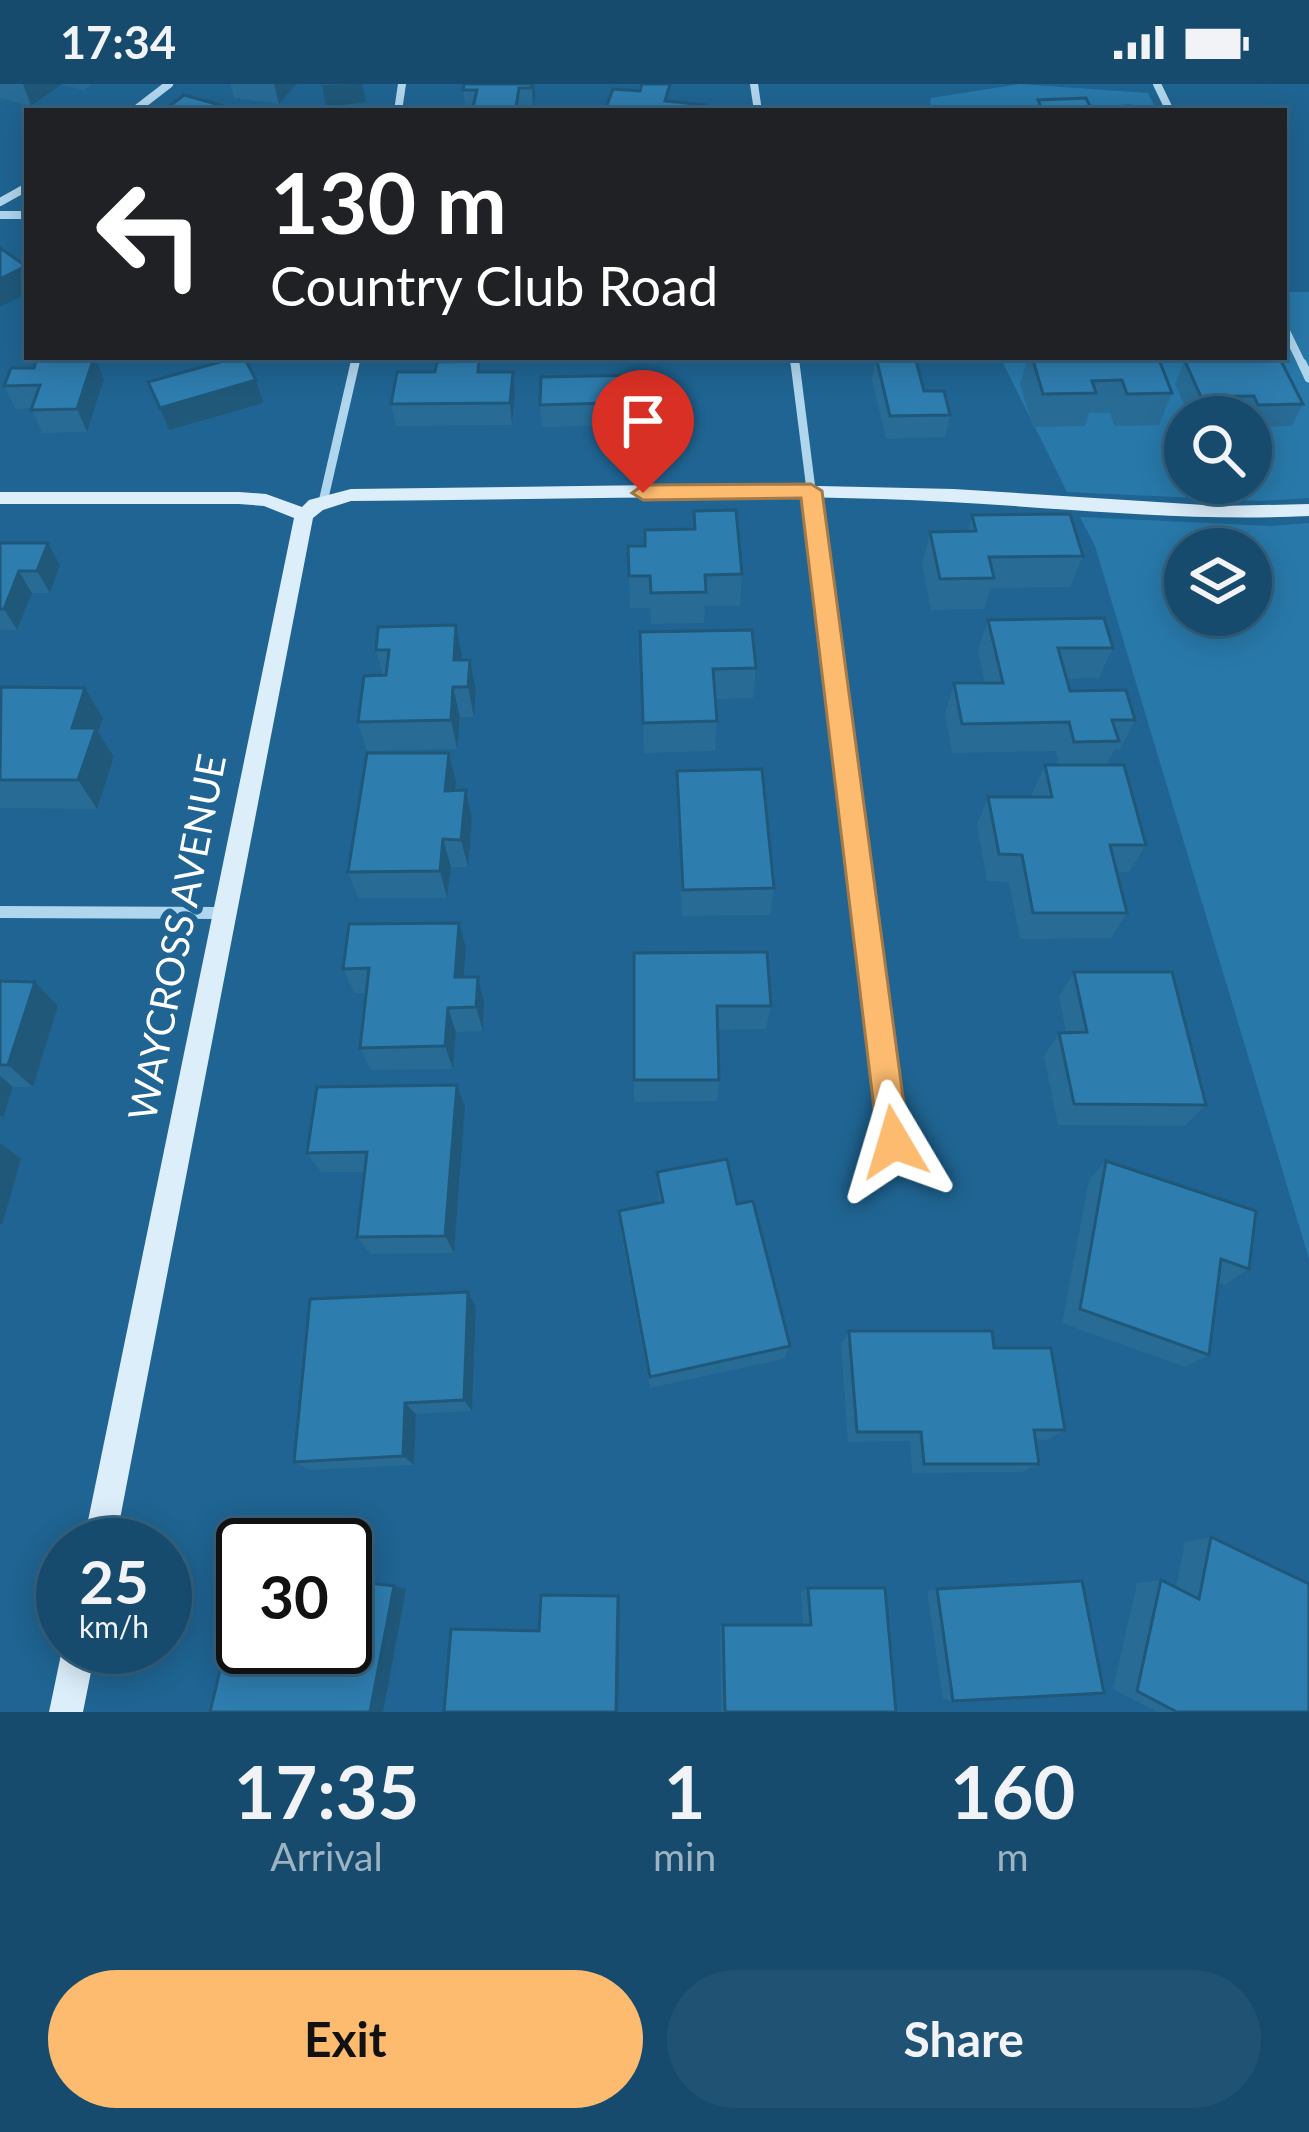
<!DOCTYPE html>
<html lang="en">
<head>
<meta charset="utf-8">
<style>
  body { margin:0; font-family:Lato,sans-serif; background:#205273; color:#f1f3f6; height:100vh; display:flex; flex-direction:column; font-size:45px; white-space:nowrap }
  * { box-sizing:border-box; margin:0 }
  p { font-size:39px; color:#9eb3c2 }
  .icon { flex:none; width:66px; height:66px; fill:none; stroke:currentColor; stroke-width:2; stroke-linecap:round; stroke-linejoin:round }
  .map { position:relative; height:1628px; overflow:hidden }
  .panel { display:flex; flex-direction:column; background:#174b6e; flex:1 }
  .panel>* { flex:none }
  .top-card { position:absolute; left:24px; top:24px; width:1263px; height:252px; border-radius:0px; box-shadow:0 6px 30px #0003,0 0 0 3px #366381; background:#202124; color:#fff; overflow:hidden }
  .buttons { position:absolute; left:1164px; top:312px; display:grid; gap:24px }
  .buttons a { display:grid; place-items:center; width:108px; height:108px; border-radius:50%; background:#174b6e; box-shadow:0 6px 30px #0003,0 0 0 3px #366381; font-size:60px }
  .speed { position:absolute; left:36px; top:1434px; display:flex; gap:24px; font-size:60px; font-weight:700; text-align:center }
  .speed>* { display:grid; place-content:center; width:156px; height:156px; border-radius:50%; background:#174b6e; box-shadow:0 6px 30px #0003,0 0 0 3px #366381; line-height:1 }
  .speed small { font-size:30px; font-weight:400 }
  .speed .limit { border:6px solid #111; border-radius:18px; background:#fff; color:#111 }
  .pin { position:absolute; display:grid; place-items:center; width:102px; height:102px; color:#fff; margin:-123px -51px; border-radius:50% 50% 50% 0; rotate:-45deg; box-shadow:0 0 12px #0007 }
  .pin .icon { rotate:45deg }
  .me { position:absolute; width:132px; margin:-66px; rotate:353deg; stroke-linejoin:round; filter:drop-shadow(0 0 9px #0008) }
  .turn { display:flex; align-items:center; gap:42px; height:252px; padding:0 48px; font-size:54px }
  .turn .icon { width:156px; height:156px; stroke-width:2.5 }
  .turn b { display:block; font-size:84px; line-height:102px }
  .eta { display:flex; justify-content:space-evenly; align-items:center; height:204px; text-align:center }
  .eta b { font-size:72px; font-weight:700; line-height:84px }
  .primary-button { display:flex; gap:24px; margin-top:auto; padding:24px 48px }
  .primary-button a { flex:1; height:138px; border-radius:72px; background:#fcbb6f; color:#111; font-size:48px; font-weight:700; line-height:138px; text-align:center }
  .primary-button a+a { background:#205273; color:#f1f3f6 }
  .status { display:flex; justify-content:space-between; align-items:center; height:84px; padding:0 60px; background:#174b6e; direction:ltr }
  .status svg { height:33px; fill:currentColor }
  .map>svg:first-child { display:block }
  .green { fill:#2879aa; fill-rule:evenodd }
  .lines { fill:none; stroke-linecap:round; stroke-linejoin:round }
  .street-far2 { stroke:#b0d6ee; stroke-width:8 }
  .street-far1 { stroke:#b0d6ee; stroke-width:9 }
  .street { stroke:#b0d6ee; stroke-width:12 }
  .secondary { fill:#dceefa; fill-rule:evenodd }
  .wall { fill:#286c96 }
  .shaded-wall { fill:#20587a }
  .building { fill:#2e7daf; stroke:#20587a; stroke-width:3 }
  .route { fill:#fcbb6f; stroke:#a47a48; stroke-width:3 }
  .labels { text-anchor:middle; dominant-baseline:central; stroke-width:12; stroke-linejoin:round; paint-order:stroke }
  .street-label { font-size:39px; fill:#fff; stroke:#1f6492 }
</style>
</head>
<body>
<div class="status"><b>17:34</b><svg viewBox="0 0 49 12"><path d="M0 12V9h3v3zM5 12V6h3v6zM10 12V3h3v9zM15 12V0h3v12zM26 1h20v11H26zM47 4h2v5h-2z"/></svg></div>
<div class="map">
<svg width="1309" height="1628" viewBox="0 0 1309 1628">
  <rect width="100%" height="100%" fill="#1f6492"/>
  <g class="green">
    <polygon points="1019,0 1148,9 1157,27 929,27 931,14"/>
    <path d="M1284,208h25v206l-47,3 -195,-9 -67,-135h284zM1185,333h66v66h-66z"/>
    <path d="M1080,433l191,9 38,-3v736l-214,-713zM1185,465h66v66h-66z"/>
  </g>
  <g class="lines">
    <g class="street-far2">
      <polyline points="754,0 758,27"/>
      <polyline points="1157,0 1170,27"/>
      <polyline points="134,27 169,0"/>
      <polyline points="398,27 402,0"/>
      <polyline points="0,118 27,103"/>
      <polyline points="0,131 27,131"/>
      <polyline points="1284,243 1303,282"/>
      <polyline points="794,273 795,282"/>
      <polyline points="354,282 356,273"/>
    </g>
    <g class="street-far1">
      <polyline points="795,279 840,635"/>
      <polyline points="1302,279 1309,294"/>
      <polyline points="323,418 355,279"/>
    </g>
    <g class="street">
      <polyline points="840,632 894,1058"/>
      <polyline points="0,828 223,829"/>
    </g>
    <g class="secondary">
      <path d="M728,400l226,5 266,17 89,-2v12c-143,7 -285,-13 -428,-17 -177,-5 -353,1 -530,2l-28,9 -10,8 -198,1027h-32l211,-1027 -30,-12 -25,-2h-239v-12h239l27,2 36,13 7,-7 42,-11z"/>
      <polygon points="63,1561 96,1563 83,1628 49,1628"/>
    </g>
  </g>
  <g class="wall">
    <polygon points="0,0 92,0 84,6 63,1 31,22 0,14"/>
    <polygon points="230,0 297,0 279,20 234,14"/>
    <polygon points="534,0 533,26 466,27 463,6"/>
    <polygon points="95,273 104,295 87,348 42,349 31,324 16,325 4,302"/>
    <polygon points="876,273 924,307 950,331 945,353 886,355 872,295"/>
    <polygon points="1028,273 1158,273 1172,309 1159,341 1114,342 1110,329 1089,329 1085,342 1033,343 1020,300"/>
    <polygon points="479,277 480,288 513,288 515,310 512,341 396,342 391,320 435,288"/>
    <polygon points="1185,277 1303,320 1292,342 1251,343 1251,333 1190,333 1175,300"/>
    <polygon points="643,291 644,341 542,343 540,321"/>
    <polygon points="694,427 742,490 740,522 705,522 704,539 651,540 650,524 630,524 628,462 645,462 694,445"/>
    <polygon points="972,431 1083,472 1070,503 991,504 984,525 931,526 922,480 930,448 968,447"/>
    <polygon points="0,459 48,459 60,481 50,509 32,509 17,546 0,546"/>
    <polygon points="988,536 1113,564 1099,594 1066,595 1070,607 1135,636 1120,665 1114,666 1106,681 1146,761 1129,788 1117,788 1127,829 1111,854 1020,855 1009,798 987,797 977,741 988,713 1033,713 1032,710 1045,681 1059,681 1056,667 952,669 945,630 954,599 985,599 978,566"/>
    <polygon points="378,543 462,572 462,576 470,576 476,606 474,633 460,633 457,665 367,667 358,638 383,591 376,566"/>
    <polygon points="640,548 756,584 753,614 716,615 717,637 715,667 644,669"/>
    <polygon points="1,603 85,604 103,634 98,648 114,673 97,725 0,724"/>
    <polygon points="449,669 456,698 455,706 472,735 468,783 451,783 447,814 358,814 348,788"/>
    <polygon points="677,687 774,804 770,831 682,832 677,716"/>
    <polygon points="466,864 464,893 478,893 484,917 483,947 456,948 453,985 371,986 360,964 366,909 354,909 343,885"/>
    <polygon points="634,869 771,922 766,945 717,946 719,996 717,1017 634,1018"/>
    <polygon points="1074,888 1206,1021 1184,1042 1058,1041 1044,972 1059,949 1066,949 1059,912"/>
    <polygon points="0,897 35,898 58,922 33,1003 13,1003 3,1034 0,1034"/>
    <polygon points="457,1001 465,1023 454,1169 370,1170 357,1153 365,1088 321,1088 307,1069"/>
    <polygon points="1106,1077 1249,1185 1225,1201 1218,1198 1209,1271 1185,1283 1062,1239 1089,1096"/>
    <polygon points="657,1088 737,1120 790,1262 784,1275 650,1304 620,1144 619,1127 659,1119"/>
    <polygon points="476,1223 472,1327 416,1330 414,1381 310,1386 294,1378"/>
    <polygon points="849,1247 994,1264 1065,1346 1047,1356 1035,1355 1039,1380 1022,1388 912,1389 910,1357 848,1358 841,1261"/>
    <polygon points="1211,1453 1309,1628 1158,1628 1113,1605 1137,1499 1161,1496 1176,1503 1185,1458"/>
    <polygon points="808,1504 896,1628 721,1628 720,1542 803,1541 801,1507"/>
    <polygon points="937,1505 953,1617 943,1615 927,1507"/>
  </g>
  <g class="shaded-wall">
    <polygon points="23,0 63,0 31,22"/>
    <polygon points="274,0 297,0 279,20"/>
    <polygon points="362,0 366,18 326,23 322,1"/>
    <polygon points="532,0 534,0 535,10 533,26"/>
    <polygon points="26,182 27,209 0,223 0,195"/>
    <polygon points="95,273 104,295 87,348 77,325"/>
    <polygon points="513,288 515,310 512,341 510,319"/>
    <polygon points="256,296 263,319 169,346 160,324"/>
    <polygon points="48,459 60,481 50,509 37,487"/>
    <polygon points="19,487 32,509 17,546 4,525"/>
    <polygon points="456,541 462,572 460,607 454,576"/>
    <polygon points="470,576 476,606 474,633 468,603"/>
    <polygon points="453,603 460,633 457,665 451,636"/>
    <polygon points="85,604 103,634 98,648 114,673 97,725 78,696 72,644"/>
    <polygon points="449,669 456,698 452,735 445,707"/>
    <polygon points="466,706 472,735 468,783 461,756"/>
    <polygon points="443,755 451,783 447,814 440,787"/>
    <polygon points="459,839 466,864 462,917 455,893"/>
    <polygon points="478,893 484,917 483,947 476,923"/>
    <polygon points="35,898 58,922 33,1003 8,981"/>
    <polygon points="448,924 456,948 453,985 445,962"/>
    <polygon points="0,992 13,1003 3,1034 0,1032"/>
    <polygon points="457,1001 465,1023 454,1169 445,1152"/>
    <polygon points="0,1059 21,1075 2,1141 0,1140"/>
    <polygon points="468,1208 476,1223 472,1327 464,1316"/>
    <polygon points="405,1319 416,1330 414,1381 403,1372"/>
    <polygon points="394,1502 406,1505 383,1628 370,1628"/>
    <polygon points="618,1512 620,1515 618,1628 616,1628"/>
  </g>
  <g class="building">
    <polygon points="464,0 532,0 531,4 519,4 516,24 473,23 477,6 463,6"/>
    <polygon points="642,0 670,0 665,17 706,21 705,27 605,26 613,5 640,7"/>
    <polygon points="184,11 220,21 212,27 163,27"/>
    <polygon points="1086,14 1091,24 1130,22 1133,27 1043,27 1038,16"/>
    <polygon points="0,164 26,182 0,195"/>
    <polygon points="94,273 77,325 31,326 40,301 4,302 11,284 34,284 37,274"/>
    <polygon points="238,273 244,273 256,296 160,324 148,298"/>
    <polygon points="876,273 915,273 924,307 944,307 950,331 890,332"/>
    <polygon points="1032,273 1158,273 1172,309 1127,310 1122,296 1092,297 1096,309 1043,310"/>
    <polygon points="1280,275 1303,320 1258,321 1254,312 1201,313 1185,277"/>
    <polygon points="479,277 478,288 513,288 510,319 391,320 397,288 435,288 437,278"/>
    <polygon points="643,291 644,318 540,321 541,293"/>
    <polygon points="736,426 742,490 705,491 706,508 651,509 650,492 629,492 628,462 645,462 645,446 695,445 694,427"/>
    <polygon points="1070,430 1083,472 989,473 994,494 940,495 930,448 976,447 972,431"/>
    <polygon points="0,459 48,459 37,487 19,487 4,525 0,525"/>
    <polygon points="1104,534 1113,564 1058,564 1070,607 1126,606 1135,636 1112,636 1119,657 1074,658 1069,638 962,640 954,599 1003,599 988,536"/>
    <polygon points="456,541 454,576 470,576 468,603 453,603 451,636 358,638 364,592 386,591 389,566 376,566 378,543"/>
    <polygon points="752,546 756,584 713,585 717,637 643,639 640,548"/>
    <polygon points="1,603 85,604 72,644 96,644 78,696 0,696"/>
    <polygon points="367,669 449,669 445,707 466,706 461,756 443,755 440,787 348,788"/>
    <polygon points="1045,681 1124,681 1146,761 1110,761 1127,829 1033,829 1022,771 999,770 988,713 1052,713"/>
    <polygon points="762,685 774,804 683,806 677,687"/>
    <polygon points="459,839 455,893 478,893 476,923 448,924 445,962 360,964 369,884 343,885 349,840"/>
    <polygon points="767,868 771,922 717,922 719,996 634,996 634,869"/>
    <polygon points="1074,888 1172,888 1206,1021 1074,1020 1059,949 1087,948"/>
    <polygon points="0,897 35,898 8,981 0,981"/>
    <polygon points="457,1001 445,1152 357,1153 367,1068 307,1069 317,1003"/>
    <polygon points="727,1075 737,1120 753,1117 790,1262 650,1293 619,1127 663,1118 657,1088"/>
    <polygon points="1106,1077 1256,1127 1249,1185 1221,1175 1209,1271 1080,1225"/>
    <polygon points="468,1208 464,1316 405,1319 403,1372 294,1378 310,1215"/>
    <polygon points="849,1247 992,1247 994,1264 1051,1264 1065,1346 1034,1346 1039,1380 924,1380 921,1348 857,1348"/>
    <polygon points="1211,1453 1309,1500 1309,1628 1177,1628 1137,1607 1161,1496 1199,1515"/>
    <polygon points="345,1496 394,1502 370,1628 210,1628 235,1524 243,1525 243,1563 345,1563"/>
    <polygon points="1082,1497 1104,1609 953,1617 937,1505"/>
    <polygon points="808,1504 885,1504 896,1628 725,1628 723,1541 811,1541"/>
    <polygon points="541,1511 618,1512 616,1628 444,1628 451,1545 539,1547"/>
  </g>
  <polygon class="route" points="811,400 822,407 909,1058 905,1068 894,1073 883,1068 878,1058 801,414 643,416 632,409 643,401"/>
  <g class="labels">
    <g class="street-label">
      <text transform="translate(176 853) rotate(-79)">WAYCROSS AVENUE</text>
    </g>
  </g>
</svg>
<div class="buttons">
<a><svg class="icon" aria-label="search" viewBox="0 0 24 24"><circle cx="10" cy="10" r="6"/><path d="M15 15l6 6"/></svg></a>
<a><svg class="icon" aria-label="layers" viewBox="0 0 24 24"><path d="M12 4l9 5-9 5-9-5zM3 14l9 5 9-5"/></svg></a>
</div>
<div class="speed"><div>25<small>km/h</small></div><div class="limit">30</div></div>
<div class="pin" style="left:643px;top:409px;background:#d93025"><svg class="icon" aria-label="arrive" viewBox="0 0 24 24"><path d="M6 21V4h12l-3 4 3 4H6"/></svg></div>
<svg class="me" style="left:894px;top:1058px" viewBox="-20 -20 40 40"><path d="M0-17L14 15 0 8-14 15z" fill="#fcbb6f" stroke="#fff" stroke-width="4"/></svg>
<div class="top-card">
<div class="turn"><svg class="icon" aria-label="left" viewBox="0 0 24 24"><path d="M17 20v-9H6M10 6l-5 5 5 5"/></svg><div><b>130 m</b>Country Club Road</div></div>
</div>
</div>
<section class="panel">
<div class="eta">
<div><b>17:35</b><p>Arrival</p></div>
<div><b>1</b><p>min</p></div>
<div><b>160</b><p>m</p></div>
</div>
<div class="primary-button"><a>Exit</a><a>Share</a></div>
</section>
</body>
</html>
